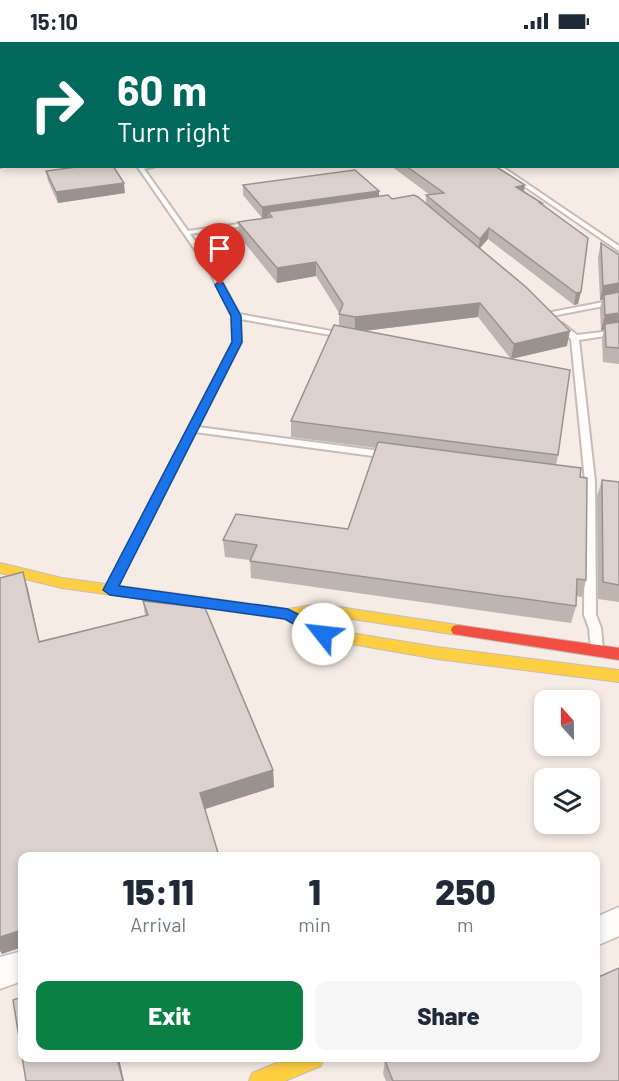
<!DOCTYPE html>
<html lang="en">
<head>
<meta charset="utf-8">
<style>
  body { margin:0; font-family:Barlow,sans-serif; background:#f6f6f7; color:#1f2937; height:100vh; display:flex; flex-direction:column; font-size:22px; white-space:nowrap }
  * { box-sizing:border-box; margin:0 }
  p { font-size:20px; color:#747a83 }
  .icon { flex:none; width:33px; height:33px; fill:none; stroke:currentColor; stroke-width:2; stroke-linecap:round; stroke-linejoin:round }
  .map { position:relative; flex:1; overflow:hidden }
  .details { position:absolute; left:18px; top:810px; width:582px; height:210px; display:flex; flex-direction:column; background:#fff; border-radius:12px; box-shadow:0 3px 9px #0003 }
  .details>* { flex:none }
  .banner { position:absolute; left:0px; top:0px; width:620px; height:126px; box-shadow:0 3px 9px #0003; background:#00695c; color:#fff; overflow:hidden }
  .needle { width:39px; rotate:339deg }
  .fabs { position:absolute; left:534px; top:648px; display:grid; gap:12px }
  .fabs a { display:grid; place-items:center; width:66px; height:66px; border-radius:12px; background:#fff; box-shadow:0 3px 9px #0003; font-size:30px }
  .pin { position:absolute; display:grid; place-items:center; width:51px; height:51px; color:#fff; margin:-62px -26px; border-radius:50% 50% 50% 0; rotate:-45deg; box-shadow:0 0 6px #0007 }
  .pin .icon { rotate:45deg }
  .me { position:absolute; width:66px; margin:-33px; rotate:299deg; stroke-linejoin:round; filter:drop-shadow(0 0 4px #0008) }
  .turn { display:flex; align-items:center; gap:21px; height:126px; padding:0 18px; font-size:27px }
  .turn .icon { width:78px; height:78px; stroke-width:2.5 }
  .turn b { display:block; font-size:42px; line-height:51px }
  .eta { display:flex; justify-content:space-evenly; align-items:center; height:102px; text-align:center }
  .eta b { font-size:36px; font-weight:800; line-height:42px }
  .action { display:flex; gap:12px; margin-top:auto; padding:12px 18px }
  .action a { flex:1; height:69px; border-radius:12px; background:#0b8043; color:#fff; font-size:24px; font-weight:800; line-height:69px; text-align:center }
  .action a+a { background:#f6f6f7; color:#1f2937 }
  .status { display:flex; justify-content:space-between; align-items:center; height:42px; padding:0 30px; background:#fff; direction:ltr }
  .status svg { height:16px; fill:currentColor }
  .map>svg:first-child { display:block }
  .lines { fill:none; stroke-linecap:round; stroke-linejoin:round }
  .lane-casing { stroke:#c5bdb7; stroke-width:4 }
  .street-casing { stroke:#c5bdb7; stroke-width:3 }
  .slow-casing { stroke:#c5bdb7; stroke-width:2 }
  .jam-casing { stroke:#c5bdb7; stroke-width:2 }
  .lane { fill:#fefcfb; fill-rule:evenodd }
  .street { fill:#fefcfb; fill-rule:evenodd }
  .slow { fill:#ffcf43; fill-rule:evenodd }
  .jam { fill:#f24e42; fill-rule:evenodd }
  .wall { fill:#bcb5b0 }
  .shaded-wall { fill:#999390 }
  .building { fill:#dbd2cd; stroke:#999390; stroke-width:1.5 }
  .route { fill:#1a73e8; stroke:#114b97; stroke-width:1.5 }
</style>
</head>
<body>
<div class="status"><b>15:10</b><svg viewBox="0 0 49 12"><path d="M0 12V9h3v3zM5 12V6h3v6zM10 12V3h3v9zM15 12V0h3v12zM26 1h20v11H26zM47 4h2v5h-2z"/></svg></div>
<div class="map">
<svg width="619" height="1039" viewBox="0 0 619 1039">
  <rect width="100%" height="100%" fill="#f6ece5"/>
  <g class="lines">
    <defs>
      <g id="lane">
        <polygon points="49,0 53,0 54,2 50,2"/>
        <polygon points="504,0 511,2 506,2"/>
        <rect x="618" y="47" width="1" height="2"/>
        <rect x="618" y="62" width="1" height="3"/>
        <polygon points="0,121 2,121 3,124 0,125"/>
        <polygon points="137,124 156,124 144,127 188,189 253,180 253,182 251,183 190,192 215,228 239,272 342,291 346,293 342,295 240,277 241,300 198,385 388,410 393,413 388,416 195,390 115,548 110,552 105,548 233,300 232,274 209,228"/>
        <polygon points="495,124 501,124 619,204 619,209"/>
        <polygon points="619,257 619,261 547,275 543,273 547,271"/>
        <polygon points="556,281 562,281 577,293 619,288 619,292 579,298 595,439 596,573 601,586 603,608 601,611 593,611 591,608 589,586 584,573 585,439 571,297 556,285"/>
      </g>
      <g id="street">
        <polygon points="619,865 619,894 596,904 596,875"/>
        <polygon points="22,909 22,939 0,947 0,915"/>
      </g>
      <g id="slow">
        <polygon points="0,521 62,536 288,567 319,562 458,583 463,584 465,588 463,592 458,593 319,572 304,575 326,587 437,605 619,628 619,640 437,617 323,597 285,577 62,546 0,531"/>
        <polygon points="289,1016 324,1016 321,1024 285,1039 249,1039 252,1031"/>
      </g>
      <polygon id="jam" points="458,583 619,606 619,618 453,592 451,588 453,584"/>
    </defs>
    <use href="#lane" class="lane-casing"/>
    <use href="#street" class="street-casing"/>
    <use href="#slow" class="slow-casing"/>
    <use href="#jam" class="jam-casing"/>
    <use href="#lane" class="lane"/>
    <use href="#street" class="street"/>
    <use href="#slow" class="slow"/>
    <use href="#jam" class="jam"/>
  </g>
  <g class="wall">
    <polygon points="391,124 495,124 525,143 524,149 588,196 578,262 574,263 488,197 480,206 567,304 511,317 478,275 364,289 558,413 556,423 580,435 586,538 582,555 576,554 576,564 571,581 251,536 250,518 225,515 223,498 348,487 376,406 291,395 291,379 339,284 339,271 316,234 277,241 239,194 238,180 268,176 262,176 243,153 243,143 379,154 426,162 426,153 430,153"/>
    <polygon points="46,129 125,151 58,161 48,139"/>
    <polygon points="601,201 619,213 619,322 603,320 602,297 604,288 601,288 600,267 602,258 600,258 598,215"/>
    <polygon points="602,438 619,440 619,560 598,557 597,454"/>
    <polygon points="23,530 39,599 145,574 143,559 273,728 274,745 205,767 22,814 22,905 2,912"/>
    <polygon points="596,1016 619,1039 386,1039 383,1032 385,1019"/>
  </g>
  <g class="shaded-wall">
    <polygon points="147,0 216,0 200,2 131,2"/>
    <rect x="0" y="105" width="2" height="12"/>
    <polygon points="124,141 125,151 58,161 56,150"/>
    <polygon points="525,143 523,154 516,145"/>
    <polygon points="379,149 379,159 268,170 268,175 262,176 262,165"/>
    <polygon points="489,186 488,197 478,208 480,197"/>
    <polygon points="316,220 316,234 277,241 277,226"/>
    <polygon points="619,241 619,253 604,253 602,258 600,258 603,244"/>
    <polygon points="581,250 578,262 574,263 576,251"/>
    <polygon points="480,261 478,275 355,290 355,275"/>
    <polygon points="619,271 619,286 605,282 604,288 601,288 605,273"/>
    <polygon points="570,289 567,304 511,317 514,302"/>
    <polygon points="23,530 28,547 43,617 39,600"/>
    <polygon points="273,728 274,745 202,768 200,751"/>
    <polygon points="22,888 22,905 2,912 0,909 0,895"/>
    <polygon points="117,1016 119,1016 124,1039 123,1039"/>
  </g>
  <g class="building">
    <polygon points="0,0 17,0 18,2 2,2 2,105 0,105 0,75 1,75 1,68 0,68"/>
    <polygon points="80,0 147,0 131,2 81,2"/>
    <polygon points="84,124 113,124 124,141 56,150 46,129"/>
    <polygon points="406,124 495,124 525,143 516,145 542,161 540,161 588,196 581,250 576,251 489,186 480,197 426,153 444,151"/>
    <polygon points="355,128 379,149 262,165 243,143"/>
    <polygon points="388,153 392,157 414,153 418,155 526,245 570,289 514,302 480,261 355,275 339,272 343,262 316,220 277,226 238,180 272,175 268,170"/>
    <polygon points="601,201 619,213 619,241 603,244"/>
    <polygon points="619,250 619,271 605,273 604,253"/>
    <polygon points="619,280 619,306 606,305 605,282"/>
    <polygon points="334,283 570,328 558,413 291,379"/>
    <polygon points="378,400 581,426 580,435 587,436 586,538 577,537 576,564 250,519 257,503 223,498 236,472 348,487"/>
    <polygon points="602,438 619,440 619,543 603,540"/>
    <polygon points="23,530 39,600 148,573 143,559 205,566 273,728 200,751 219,814 22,814 22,888 0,895 0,536"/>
    <polygon points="619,926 619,1039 393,1039 385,1019 393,1016 596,1016 596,936"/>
    <polygon points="22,955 22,1016 117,1016 123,1039 26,1039 13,958"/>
  </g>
  <polygon class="route" points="217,241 223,241 241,274 242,300 119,544 288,567 329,588 331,592 329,596 318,596 285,577 110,553 103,548 232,300 231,274 215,243"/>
</svg>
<div class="fabs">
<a><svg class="needle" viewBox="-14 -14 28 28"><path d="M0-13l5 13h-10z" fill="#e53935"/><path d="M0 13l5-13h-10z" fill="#747a83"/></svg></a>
<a><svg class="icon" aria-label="layers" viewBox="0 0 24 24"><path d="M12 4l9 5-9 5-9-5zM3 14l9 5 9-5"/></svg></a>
</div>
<div class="pin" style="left:220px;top:243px;background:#d93025"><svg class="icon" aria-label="arrive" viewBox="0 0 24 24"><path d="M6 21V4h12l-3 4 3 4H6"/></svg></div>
<svg class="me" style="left:323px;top:592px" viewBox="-20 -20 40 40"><circle r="19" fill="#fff"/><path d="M0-13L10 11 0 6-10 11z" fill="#1a73e8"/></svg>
<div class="banner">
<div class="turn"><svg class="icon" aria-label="right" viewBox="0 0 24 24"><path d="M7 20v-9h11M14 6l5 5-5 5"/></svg><div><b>60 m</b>Turn right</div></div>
</div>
<section class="details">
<div class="eta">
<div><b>15:11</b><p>Arrival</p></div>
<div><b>1</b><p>min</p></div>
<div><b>250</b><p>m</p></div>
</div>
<div class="action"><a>Exit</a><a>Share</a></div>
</section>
</div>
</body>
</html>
